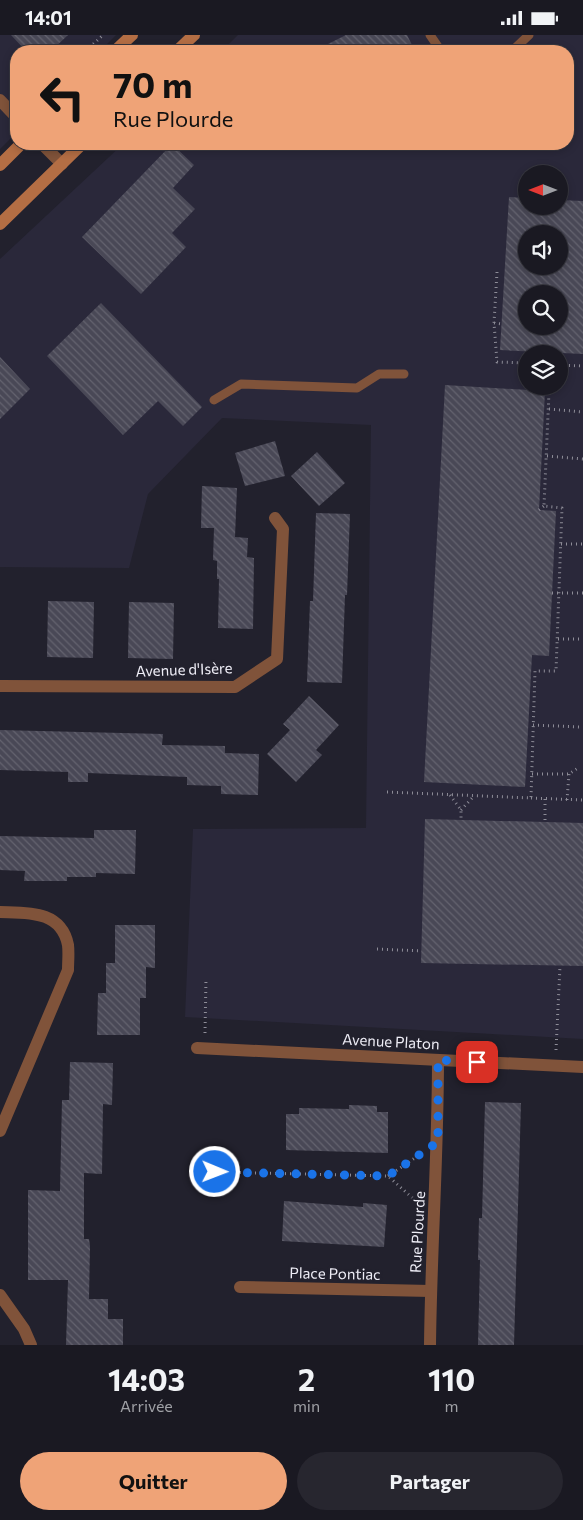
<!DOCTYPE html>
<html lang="fr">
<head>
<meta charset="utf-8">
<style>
  body { margin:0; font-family:Commissioner,sans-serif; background:#27262f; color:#f1f3f6; height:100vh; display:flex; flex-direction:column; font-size:19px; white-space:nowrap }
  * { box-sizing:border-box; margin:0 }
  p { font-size:16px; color:#9fa0a5 }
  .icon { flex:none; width:28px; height:28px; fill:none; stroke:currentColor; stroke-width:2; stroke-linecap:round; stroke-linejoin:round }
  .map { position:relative; height:1310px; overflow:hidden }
  .sheet { display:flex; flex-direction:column; background:#1a1922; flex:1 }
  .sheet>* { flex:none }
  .guide { position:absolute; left:10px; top:10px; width:564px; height:105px; border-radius:20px; box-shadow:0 2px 8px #0003,0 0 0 1px #383840; background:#efa377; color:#111; overflow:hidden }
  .needle { width:32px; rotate:270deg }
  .fabs { position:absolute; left:518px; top:130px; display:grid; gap:10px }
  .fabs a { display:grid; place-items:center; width:50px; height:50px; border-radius:50%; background:#1a1922; box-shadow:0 2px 8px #0003,0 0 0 1px #383840; font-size:25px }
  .pin { position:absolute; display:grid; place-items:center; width:42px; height:42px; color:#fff; margin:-21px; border-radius:10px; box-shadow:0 2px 8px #0006 }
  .me { position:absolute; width:55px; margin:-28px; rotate:91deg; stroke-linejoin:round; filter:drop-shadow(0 0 4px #0008) }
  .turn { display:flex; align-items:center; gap:18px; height:105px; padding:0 20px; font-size:22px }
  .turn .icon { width:65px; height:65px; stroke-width:2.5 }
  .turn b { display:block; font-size:35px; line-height:42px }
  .eta { display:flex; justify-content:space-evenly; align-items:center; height:85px; text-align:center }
  .eta b { font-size:30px; font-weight:700; line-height:35px }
  .primary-button { display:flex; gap:10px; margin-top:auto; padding:10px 20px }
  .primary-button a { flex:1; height:58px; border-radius:30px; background:#efa377; color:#111; font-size:20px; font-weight:700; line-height:58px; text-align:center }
  .primary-button a+a { background:#27262f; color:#f1f3f6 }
  .status { display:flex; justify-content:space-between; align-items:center; height:35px; padding:0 25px; background:#1a1922; direction:ltr }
  .status svg { height:14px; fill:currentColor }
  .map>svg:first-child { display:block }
  .built { fill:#2a283a; fill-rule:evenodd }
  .building { fill:url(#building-back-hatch); fill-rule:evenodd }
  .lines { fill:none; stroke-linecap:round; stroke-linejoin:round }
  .path { stroke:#8e8d98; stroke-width:3; stroke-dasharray:1 4; stroke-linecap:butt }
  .service { stroke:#80533a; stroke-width:9 }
  .minor { stroke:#80533a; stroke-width:12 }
  .secondary { stroke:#b46e44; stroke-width:12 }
  .route { stroke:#1a73e8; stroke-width:9; stroke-dasharray:0 16.2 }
  .labels { text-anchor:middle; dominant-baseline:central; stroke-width:5; stroke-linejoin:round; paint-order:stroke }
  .street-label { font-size:15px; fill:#eeedf6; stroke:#22212d }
</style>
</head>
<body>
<div class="status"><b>14:01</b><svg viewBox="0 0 49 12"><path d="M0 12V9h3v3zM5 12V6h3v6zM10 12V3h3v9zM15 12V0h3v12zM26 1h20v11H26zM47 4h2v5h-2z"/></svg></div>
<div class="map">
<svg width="583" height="1310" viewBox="0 0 583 1310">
  <defs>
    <pattern id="building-back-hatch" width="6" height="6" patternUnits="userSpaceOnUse" patternTransform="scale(1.25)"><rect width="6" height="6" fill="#494856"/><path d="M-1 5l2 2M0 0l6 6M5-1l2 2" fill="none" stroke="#64636f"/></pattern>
  </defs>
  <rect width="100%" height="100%" fill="#22212d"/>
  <g class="built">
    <polygon points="0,0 116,0 100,16 16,16 16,98 0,114"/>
    <path d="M238,0h345v1004l-398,-22 8,-188 173,-1 5,-403 -149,-7 -74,76 -19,74 -129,-1v-308l123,-115h445v-93h-346zM526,139h33v32h-33zM526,199h33v32h-33zM526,259h33v32h-33zM526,319h33v32h-33z"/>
  </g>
  <g class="building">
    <polygon points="11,0 68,0 51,16 26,16"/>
    <polygon points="346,0 407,0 415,16 314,16"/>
    <polygon points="172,109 194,130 173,153 195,174 172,198 186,212 141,259 82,202"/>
    <path d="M509,162l17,1v8h33v-6l24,1v153l-83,-4zM526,199h33v32h-33zM526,259h33v32h-33z"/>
    <polygon points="101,268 202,372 183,391 158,366 123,400 47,321"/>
    <polygon points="0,322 30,354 0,384"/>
    <polygon points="445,350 545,356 539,475 556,476 549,621 532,620 525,752 424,747"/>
    <polygon points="275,406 285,441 245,451 235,418"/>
    <polygon points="317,417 345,448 319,471 291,441"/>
    <polygon points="202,451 237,453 235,502 248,503 247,522 254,523 253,594 218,593 219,544 217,544 217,526 213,525 214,493 201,493"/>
    <polygon points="316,478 350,479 347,560 345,560 342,648 307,647 310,566 313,566"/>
    <polygon points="48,566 94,567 93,623 47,622"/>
    <polygon points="129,567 174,568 173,624 128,623"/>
    <polygon points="309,661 339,690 316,715 322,720 296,747 267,719 290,695 283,689"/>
    <polygon points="0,695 163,699 162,710 225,711 225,718 259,719 258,760 221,759 221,751 187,750 187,742 88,738 88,747 68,747 68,737 0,735"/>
    <polygon points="425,784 583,788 583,931 421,928"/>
    <polygon points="94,795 136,795 135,839 96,838 96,842 67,842 67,846 24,846 25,836 0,835 0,801 94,803"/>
    <polygon points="115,890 155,890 155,933 146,932 146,963 140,963 140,1000 97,1000 98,958 106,958 106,928 115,928"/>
    <polygon points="70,1027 113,1028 112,1070 103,1069 102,1139 84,1138 84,1204 89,1204 90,1211 89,1264 108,1264 108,1284 123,1284 123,1310 66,1310 68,1245 28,1245 28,1155 60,1156 62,1065 69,1065"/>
    <polygon points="485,1067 521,1068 514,1310 478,1310 480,1225 478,1225 479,1183 482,1183"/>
    <polygon points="349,1070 377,1071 377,1077 388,1077 388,1118 286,1115 286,1079 299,1079 299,1073 349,1074"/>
    <polygon points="284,1166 363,1172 363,1168 387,1170 384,1212 282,1206"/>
  </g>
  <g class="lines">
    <g class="path">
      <polyline points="86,16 103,0"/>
      <polyline points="497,237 494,288 497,327 526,328"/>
      <polyline points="494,288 502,289"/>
      <polyline points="559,330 583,331"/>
      <polyline points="549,374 583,377"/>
      <polyline points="547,421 583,424"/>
      <polyline points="539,475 544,471"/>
      <polyline points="561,509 583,509"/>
      <polyline points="552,558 583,558"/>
      <polyline points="558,604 583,604"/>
      <polyline points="533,690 580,692"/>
      <polyline points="532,739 569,739 578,733"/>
      <polyline points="387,757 531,763 535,636 556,636 562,473 544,471 549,357 545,356 546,351"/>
      <polyline points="450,760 461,775 461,785"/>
      <polyline points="531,763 583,765"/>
      <polyline points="545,764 545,787"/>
      <polyline points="567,765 569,739"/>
      <polyline points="461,775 474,761"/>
      <polyline points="377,914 422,916"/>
      <polyline points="205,998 206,943"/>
      <polyline points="556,1015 560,931"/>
      <polyline points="215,1137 388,1141 418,1168"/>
      <polyline points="388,1141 421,1119"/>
      <polyline points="214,1150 216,1122"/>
    </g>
    <g class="service">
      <polyline points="430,0 441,16"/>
      <polyline points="512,16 529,0"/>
      <polyline points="214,365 241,349 357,353 379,339 404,339"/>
    </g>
    <g class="minor">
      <polyline points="0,65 16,82"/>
      <polyline points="42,109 62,129"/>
      <polyline points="0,651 235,652 277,624 283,494 275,483"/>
      <path d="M0,877c27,1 61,-2 68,33 1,8 0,17 0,25l-68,161"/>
      <polyline points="197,1013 583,1032"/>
      <polyline points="240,1252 431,1256"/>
      <polyline points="0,1260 24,1294 31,1310"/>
      <path d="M430,1310c1,-95 8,-190 8,-285"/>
    </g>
    <g class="secondary">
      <polyline points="115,16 132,0"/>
      <polyline points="177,16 194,0"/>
      <polyline points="0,130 21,109"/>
      <polyline points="0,189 82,109"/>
    </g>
  </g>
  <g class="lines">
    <polyline class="route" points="215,1137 388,1141 438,1107 438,1025 477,1027"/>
  </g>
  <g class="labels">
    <g class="street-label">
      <text transform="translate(184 634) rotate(-2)">Avenue d'Isère</text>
      <text transform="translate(391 1006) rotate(3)">Avenue Platon</text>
      <text transform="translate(417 1197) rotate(-87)">Rue Plourde</text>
      <text transform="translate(335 1238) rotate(1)">Place Pontiac</text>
    </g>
  </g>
</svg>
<div class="fabs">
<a><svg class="needle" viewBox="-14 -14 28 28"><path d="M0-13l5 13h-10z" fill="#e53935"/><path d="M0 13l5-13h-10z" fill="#9fa0a5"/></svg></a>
<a><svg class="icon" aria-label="sound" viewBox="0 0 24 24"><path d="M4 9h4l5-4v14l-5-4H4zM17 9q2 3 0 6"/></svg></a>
<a><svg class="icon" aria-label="search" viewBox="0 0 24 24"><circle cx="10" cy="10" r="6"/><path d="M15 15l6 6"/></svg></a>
<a><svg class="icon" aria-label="layers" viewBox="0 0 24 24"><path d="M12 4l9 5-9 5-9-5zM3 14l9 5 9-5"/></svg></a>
</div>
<div class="pin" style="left:477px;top:1027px;background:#d93025"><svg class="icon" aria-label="arrive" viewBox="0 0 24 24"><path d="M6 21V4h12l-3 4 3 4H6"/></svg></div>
<svg class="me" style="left:215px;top:1137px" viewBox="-20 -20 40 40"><circle r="17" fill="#1a73e8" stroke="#fff" stroke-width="3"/><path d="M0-11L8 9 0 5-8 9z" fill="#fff"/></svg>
<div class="guide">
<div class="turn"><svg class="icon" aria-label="left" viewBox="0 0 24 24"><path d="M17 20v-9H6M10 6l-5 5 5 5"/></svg><div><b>70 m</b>Rue Plourde</div></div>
</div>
</div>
<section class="sheet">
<div class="eta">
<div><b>14:03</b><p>Arrivée</p></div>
<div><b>2</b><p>min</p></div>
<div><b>110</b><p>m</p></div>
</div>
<div class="primary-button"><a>Quitter</a><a>Partager</a></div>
</section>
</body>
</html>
